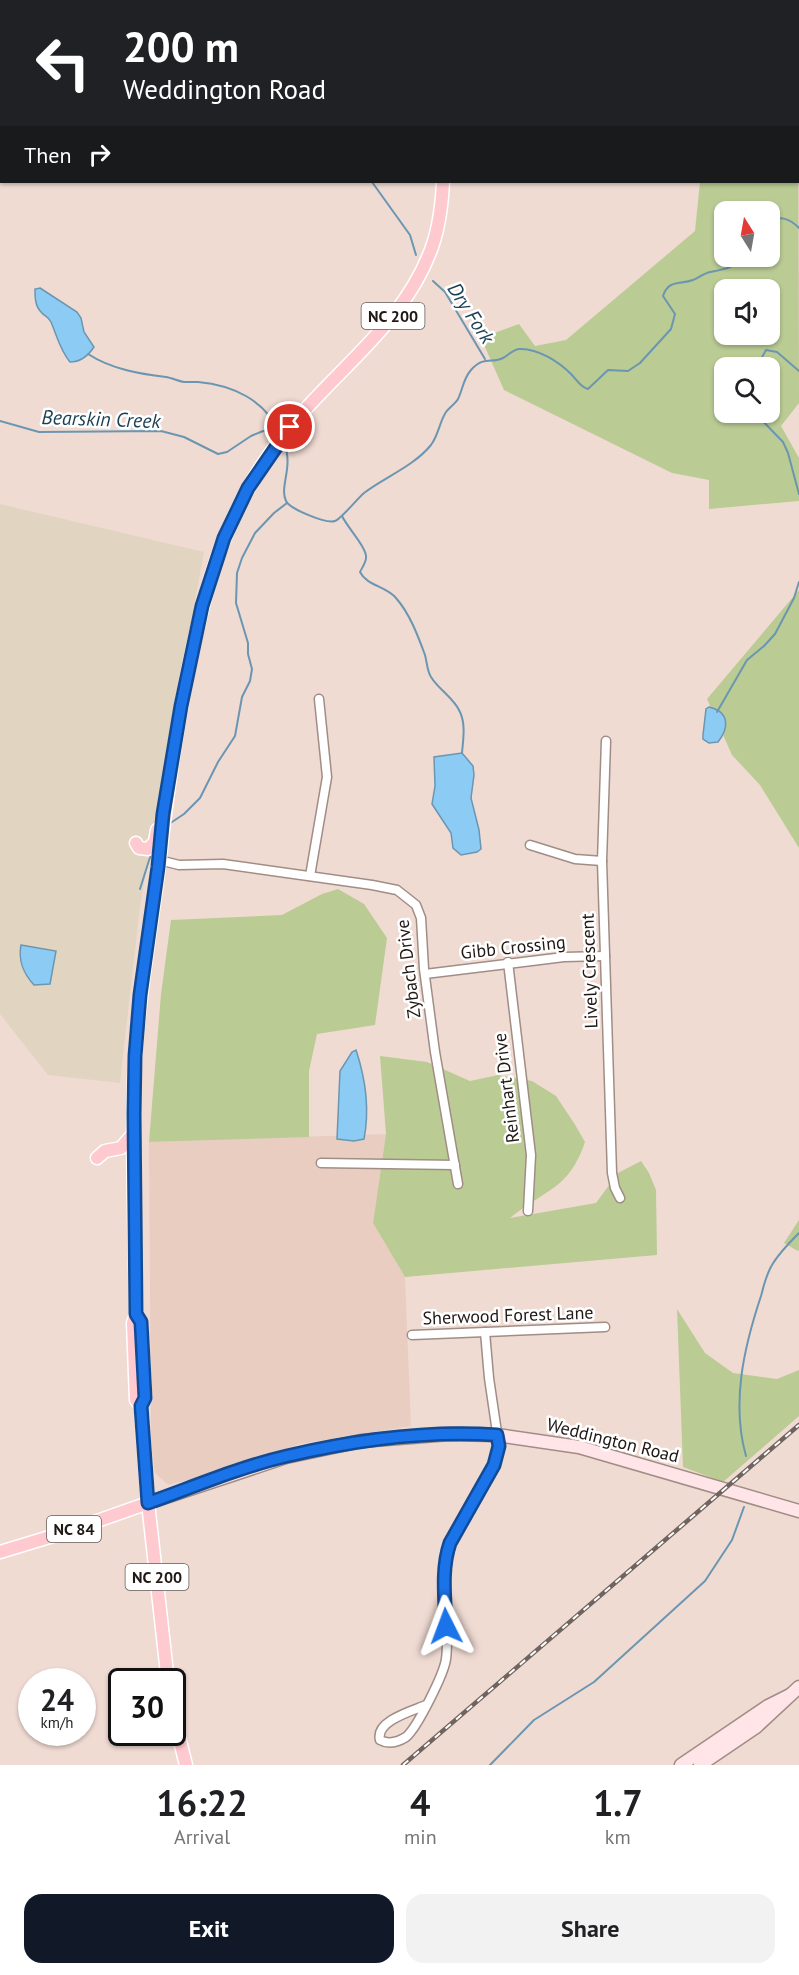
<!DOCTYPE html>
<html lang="en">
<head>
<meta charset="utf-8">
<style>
  body { margin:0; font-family:"PT Sans",sans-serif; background:#f2f2f2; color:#202124; height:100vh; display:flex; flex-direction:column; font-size:22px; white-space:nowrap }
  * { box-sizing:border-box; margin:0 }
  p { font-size:20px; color:#757577 }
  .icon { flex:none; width:33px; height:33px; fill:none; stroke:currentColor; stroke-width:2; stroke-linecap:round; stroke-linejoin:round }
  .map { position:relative; height:1765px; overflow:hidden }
  .details { display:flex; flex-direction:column; background:#fff; flex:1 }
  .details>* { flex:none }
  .guide { position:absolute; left:0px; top:0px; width:800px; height:183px; box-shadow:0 2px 4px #0004; background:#202124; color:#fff; overflow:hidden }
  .needle { width:39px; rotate:349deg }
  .fabs { position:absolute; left:714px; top:201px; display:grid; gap:12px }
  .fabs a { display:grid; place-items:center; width:66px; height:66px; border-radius:12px; background:#fff; box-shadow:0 2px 4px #0004; font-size:30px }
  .speed { position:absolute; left:18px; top:1668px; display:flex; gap:12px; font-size:30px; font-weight:700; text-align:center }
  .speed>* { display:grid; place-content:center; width:78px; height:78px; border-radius:50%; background:#fff; box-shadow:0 2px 4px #0004; line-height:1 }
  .speed small { font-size:15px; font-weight:400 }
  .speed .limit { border:3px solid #111; border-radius:9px; background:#fff; color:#111 }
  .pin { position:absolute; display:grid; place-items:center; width:51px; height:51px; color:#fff; margin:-26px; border:3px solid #fff; border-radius:50%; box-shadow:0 2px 6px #0007 }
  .me { position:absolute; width:66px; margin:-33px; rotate:357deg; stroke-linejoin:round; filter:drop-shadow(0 0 4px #0008) }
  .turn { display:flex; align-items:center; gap:21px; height:126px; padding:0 24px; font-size:27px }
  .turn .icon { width:78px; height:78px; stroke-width:2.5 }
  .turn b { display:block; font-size:42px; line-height:51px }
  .then { display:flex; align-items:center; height:57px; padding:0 24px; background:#0003; gap:12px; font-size:22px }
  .eta { display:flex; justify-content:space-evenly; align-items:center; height:102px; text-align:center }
  .eta b { font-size:36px; font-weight:600; line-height:42px }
  .cta { display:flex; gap:12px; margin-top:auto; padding:12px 24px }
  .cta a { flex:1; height:69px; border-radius:18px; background:#111827; color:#fff; font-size:24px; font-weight:600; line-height:69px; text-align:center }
  .cta a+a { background:#f2f2f2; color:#202124 }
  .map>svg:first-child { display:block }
  .built { fill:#eacdc1 }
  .education { fill:#e1d5c1 }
  .green { fill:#bacb94; fill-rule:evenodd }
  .water { fill:#8cccf4; stroke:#6b96b1; stroke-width:1.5 }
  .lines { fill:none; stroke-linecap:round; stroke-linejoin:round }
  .stream { stroke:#6b96b1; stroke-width:2 }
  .street-casing { stroke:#a08d85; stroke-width:11 }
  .secondary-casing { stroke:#a08d85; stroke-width:15 }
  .primary-casing { stroke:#fff; stroke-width:15 }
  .street { stroke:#fff; stroke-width:8 }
  .secondary { stroke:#ffe4e8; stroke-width:12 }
  .primary { stroke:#ffc9d0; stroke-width:12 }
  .rail-casing { stroke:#70645f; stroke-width:4.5 }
  .rail { stroke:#fff; stroke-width:2; stroke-dasharray:7; stroke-linecap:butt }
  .route-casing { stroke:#114b97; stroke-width:15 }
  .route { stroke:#1a73e8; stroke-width:10 }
  .labels { text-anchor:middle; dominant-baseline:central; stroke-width:5; stroke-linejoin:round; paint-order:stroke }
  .shield { fill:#fff; stroke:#625d5b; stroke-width:1.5 }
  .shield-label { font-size:16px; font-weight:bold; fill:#1f1815 }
  .street-label { font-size:18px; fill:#1f1815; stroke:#fff }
  .water-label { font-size:20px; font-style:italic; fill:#1b3f54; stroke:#fff }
</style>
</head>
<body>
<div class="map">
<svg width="799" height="1765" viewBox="0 0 799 1765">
  <rect width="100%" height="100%" fill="#f0dbd3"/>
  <polygon class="built" points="386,1134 373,1223 405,1277 411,1426 300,1444 200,1477 168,1485 155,1473 151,1443 149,1142"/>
  <polygon class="education" points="0,504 204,552 161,782 140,907 120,1083 48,1075 0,1014"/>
  <g class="green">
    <path d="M798,38l1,365 -18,23 18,32v43l-90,8v-29l-37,-7 -168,-83 -23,-52 38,-14 16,22 31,-6 129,-109 5,-49h98zM724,212h46v44h-46zM724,290h46v44h-46zM724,368h46v44h-46z"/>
    <polygon points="799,590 799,848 760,785 732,755 707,699"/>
    <polygon points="338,889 364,904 387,938 375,1025 317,1034 309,1071 309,1137 149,1142 161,994 171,920 282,915 322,894"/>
    <path d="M380,1056l47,6 43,19 28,-6 34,6 24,15 18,27 11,19c-16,48 -40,47 -75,76l86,-15 22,-30 23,-12 8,12 7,17 1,65 -252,22 -32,-54 13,-89z"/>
    <polygon points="799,1220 799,1250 798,1251 784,1243"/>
    <polygon points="677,1309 705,1353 733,1373 777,1379 799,1370 799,1416 723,1482 683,1467"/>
  </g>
  <g class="water">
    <path d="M40,288l37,24 4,6 3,14 10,15c-6,9 -13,15 -24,15 -10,-12 -13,-26 -19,-40 -2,-5 -7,-6 -10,-10 -6,-6 -6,-15 -6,-23z"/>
    <path d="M709,707c21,5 20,21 9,35l-9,1 -6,-4v-4l3,-26z"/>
    <polygon points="462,753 473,766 474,775 471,798 479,830 481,849 477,852 461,855 453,848 451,833 432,804 435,786 434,757"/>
    <path d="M21,945l35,6 -6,33 -16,1c-11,-12 -16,-24 -13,-40z"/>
    <path d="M356,1050c10,30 14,58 8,89l-10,2 -17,-2 3,-68 12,-19z"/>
  </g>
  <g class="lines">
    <g class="stream">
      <polyline points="232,0 233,2"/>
      <polyline points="353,2 354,0"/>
      <polyline points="372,182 410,235 416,255"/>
      <path d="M770,220c12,-4 20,-1 29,8"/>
      <polyline points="433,281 445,292 485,359"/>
      <path d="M88,354c23,15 52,20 78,23 6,1 12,4 18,5 5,0 9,0 14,0 34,3 68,18 81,51"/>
      <polyline points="756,368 766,350 777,352 799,371"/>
      <polyline points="754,412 783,442 788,453 799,494"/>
      <polyline points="0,421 39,432 161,431 184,437 218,454 227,452 251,436 263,431 280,434"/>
      <path d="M284,443c10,23 -5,44 2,58 4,8 40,23 49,20 6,-2 22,-22 29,-28 21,-16 50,-27 67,-48 8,-11 8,-22 15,-33 3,-4 9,-8 12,-13 5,-10 5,-20 13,-29 13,-15 21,-6 32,-12 6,-3 9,-8 16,-9 19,-1 40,13 52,25 6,6 9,13 17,15l20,-19 20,1 12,-8 31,-34 4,-15 -12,-18c6,-17 17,-11 30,-16 6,-2 11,-7 17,-8 16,-3 22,-3 33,-16"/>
      <path d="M342,516c5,11 26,33 24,42 0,4 -4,10 -6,14 7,14 26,14 36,26 14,16 22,38 29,57 2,7 2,16 6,22 8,13 23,21 29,35 6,13 3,28 2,41"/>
      <polyline points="717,712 747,660 764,646 775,634 794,598 799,582"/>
      <polyline points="169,824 184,814 200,798 218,762 235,736 242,697 250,681 252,669 248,654 248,643 236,603 237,573 242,558 255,533 274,513 287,503"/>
      <polyline points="140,889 152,851"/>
      <path d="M746,1456c-15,-53 -2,-109 15,-160 3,-11 5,-21 11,-31 7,-12 17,-22 27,-32"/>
      <polyline points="490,1765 534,1720 594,1682 705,1581 732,1540 744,1507"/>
    </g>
    <defs>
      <g id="street">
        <polyline points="0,172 2,168"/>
        <polyline points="606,741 602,861 612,1173 615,1188 620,1198"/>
        <polyline points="530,845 575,859 602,861"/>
        <polyline points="159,860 179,865 223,864 372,885 397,890 416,905 421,918 424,969 435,1052 458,1184"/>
        <polyline points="310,876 327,777 319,699"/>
        <polyline points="508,962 531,1155 528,1211"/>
        <polyline points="425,974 564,957 605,956"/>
        <polyline points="321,1163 455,1165"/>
        <polyline points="412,1335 605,1327"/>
        <path d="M426,1705c-14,6 -51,16 -46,35 9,5 18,2 26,-3 11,-9 38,-63 40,-78 5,-39 -9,-78 4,-116l44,-78 5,-19 -10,-68 -4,-46"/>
      </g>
      <g id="secondary">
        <polyline points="798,31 799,31"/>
        <polyline points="0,102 2,102"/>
        <polyline points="148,1503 286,1457 361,1441 449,1434 497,1435 579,1447 799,1511"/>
        <polyline points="681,1765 768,1706 790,1695"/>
        <polyline points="700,1765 756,1727 799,1687"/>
      </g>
      <g id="primary">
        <polyline points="453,2 454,0"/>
        <polyline points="136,843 139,848 148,849 155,842 157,830"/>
        <polyline points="97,1158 105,1151 121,1148 134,1133"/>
        <polyline points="141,1406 145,1398 141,1324"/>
        <polyline points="0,1552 66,1532 148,1503"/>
        <path d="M168,1682l-20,-179 -7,-97 -5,-6 -3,-77 3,-9c-1,-85 -5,-171 -1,-256 4,-65 16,-129 24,-193 8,-73 18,-145 34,-217 8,-37 17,-75 32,-111 16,-39 37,-76 64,-109 49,-60 116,-105 143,-181 7,-20 10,-44 11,-65"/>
        <polyline points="172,1709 186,1765"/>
      </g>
    </defs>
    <use href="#street" class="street-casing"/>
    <use href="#secondary" class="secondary-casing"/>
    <use href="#primary" class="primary-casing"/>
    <use href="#street" class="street"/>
    <use href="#secondary" class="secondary"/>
    <use href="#primary" class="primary"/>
    <defs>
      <polyline id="rail" points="403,1765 799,1425"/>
    </defs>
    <use href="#rail" class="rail-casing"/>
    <use href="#rail" class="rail"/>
  </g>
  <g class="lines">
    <defs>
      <path id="route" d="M290,427l-42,61 -24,50 -22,68 -21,100 -18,108 -5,53 -18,128 -5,61 -1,58 2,200 5,8 4,76 -4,8 7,97c45,-16 92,-36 139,-47 68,-16 140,-26 210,-21l2,11 -5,19 -44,78c-9,26 -5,55 -4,83"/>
    </defs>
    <use href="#route" class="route-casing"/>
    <use href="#route" class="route"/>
  </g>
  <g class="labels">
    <g class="shield">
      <rect x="361.5" y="303" width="63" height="26" rx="4.5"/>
      <rect x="47" y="1516" width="54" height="26" rx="4.5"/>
      <rect x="125.5" y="1564" width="63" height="26" rx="4.5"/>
    </g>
    <g class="shield-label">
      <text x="393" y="316">NC 200</text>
      <text x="74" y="1529">NC 84</text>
      <text x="157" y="1577">NC 200</text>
    </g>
    <g class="street-label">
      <text transform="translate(513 947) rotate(-6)">Gibb Crossing</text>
      <text transform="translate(408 969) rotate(-97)">Zybach Drive</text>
      <text transform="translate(589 971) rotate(-92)">Lively Crescent</text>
      <text transform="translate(506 1088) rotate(-97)">Reinhart Drive</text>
      <text transform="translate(508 1315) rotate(-2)">Sherwood Forest Lane</text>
      <text transform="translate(613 1440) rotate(14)">Weddington Road</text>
    </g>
    <g class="water-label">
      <text transform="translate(471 313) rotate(57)">Dry Fork</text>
      <text transform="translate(101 419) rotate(2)">Bearskin Creek</text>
    </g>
  </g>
</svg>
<div class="fabs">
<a><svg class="needle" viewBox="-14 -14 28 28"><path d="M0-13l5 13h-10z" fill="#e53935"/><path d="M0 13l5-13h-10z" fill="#757577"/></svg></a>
<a><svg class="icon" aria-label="sound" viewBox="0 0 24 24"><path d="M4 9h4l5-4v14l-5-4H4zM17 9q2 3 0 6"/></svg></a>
<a><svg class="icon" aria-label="search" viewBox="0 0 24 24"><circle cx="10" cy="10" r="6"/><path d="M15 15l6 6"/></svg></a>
</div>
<div class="speed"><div>24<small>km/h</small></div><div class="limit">30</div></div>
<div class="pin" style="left:290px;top:427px;background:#d93025"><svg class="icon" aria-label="arrive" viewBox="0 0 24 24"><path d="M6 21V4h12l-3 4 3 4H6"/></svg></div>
<svg class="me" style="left:446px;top:1626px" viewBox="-20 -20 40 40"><path d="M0-17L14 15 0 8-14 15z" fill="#1a73e8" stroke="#fff" stroke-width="4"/></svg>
<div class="guide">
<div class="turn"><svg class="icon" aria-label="left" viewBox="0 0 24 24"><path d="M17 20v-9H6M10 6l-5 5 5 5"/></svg><div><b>200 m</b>Weddington Road</div></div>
<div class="then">Then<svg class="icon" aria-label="right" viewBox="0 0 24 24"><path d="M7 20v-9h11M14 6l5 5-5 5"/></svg></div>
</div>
</div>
<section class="details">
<div class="eta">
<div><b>16:22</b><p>Arrival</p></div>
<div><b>4</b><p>min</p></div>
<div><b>1.7</b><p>km</p></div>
</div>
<div class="cta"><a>Exit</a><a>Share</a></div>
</section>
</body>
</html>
